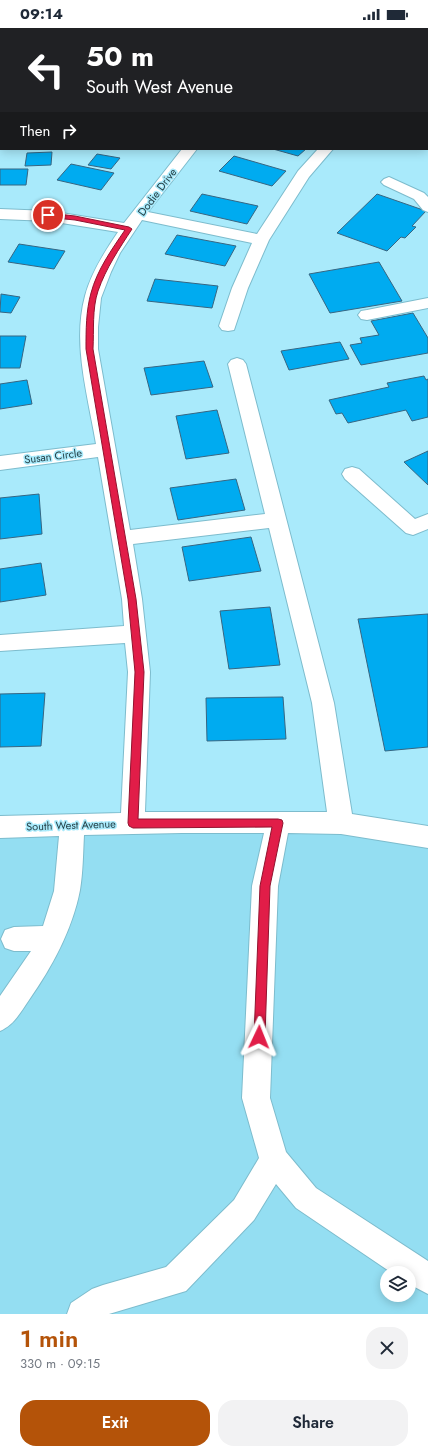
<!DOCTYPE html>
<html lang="en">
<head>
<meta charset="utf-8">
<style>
  body { margin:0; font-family:Jost,sans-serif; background:#f2f2f3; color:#1f2937; height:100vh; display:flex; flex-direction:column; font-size:15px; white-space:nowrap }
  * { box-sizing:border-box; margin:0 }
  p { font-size:13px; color:#747a83 }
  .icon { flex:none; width:22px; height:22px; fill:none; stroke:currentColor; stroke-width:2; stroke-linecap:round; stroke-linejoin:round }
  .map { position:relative; height:1286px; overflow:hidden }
  .panel { display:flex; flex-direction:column; background:#fff; flex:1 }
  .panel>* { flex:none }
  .hud { position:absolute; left:0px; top:0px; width:428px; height:122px; box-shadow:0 2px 10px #0003; background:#202124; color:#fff; overflow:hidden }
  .buttons { position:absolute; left:380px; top:1238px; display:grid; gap:8px }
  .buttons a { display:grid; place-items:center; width:36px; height:36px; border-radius:50%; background:#fff; box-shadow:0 2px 10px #0003; font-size:20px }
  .pin { position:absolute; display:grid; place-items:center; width:34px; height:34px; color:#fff; margin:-17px; border:2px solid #fff; border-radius:50%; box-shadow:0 1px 4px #0007 }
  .me { position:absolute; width:44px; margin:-22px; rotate:2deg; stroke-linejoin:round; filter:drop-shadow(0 0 3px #0008) }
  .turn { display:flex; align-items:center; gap:14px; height:84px; padding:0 20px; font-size:18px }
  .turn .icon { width:52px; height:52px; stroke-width:2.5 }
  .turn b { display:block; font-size:28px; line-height:34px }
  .then { display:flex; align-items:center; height:38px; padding:0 20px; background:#0003; gap:8px; font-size:15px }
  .round { display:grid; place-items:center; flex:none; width:42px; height:42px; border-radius:16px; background:#f2f2f3 }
  .overview { display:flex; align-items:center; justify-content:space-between; height:68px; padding:0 20px }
  h1 { font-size:24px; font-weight:600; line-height:30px; color:#b45309 }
  .button { display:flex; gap:8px; margin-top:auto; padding:8px 20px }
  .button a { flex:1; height:46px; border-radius:16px; background:#b45309; color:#fff; font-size:16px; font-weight:600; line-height:46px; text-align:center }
  .button a+a { background:#f2f2f3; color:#1f2937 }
  .status { display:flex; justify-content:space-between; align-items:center; height:28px; padding:0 20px; background:#fff; direction:ltr }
  .status svg { height:11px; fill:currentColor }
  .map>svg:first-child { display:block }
  .built { fill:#94def2; fill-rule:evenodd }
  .building { fill:#00abf0; stroke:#376682 }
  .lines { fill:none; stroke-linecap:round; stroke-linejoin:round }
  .minor-casing { stroke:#7dbccd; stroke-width:2 }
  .minor { fill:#fff; fill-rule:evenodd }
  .route { fill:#e11d48; stroke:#92132f }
  .labels { text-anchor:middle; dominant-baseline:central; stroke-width:3; stroke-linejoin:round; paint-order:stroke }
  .street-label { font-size:11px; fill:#243e45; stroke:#a9eafb }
</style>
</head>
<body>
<div class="status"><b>09:14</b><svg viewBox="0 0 49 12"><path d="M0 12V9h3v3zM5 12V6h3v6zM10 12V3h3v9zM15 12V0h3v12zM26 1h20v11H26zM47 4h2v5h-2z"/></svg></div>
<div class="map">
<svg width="428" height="1286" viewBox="0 0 428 1286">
  <rect width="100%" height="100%" fill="#a9eafb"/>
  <path class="built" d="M192,797l236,14v475h-428v-484zM387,1245h22v22h-22z"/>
  <g class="building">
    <polygon points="273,121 306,121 298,128"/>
    <polygon points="52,124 51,137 25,138 27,125"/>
    <polygon points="97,126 120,130 111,141 88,137"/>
    <polygon points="234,128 286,143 272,158 219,143"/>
    <polygon points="71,136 114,145 101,162 57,152"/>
    <polygon points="0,141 28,141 26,157 0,157"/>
    <polygon points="202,166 258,178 247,196 190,183"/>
    <polygon points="377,166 426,183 412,198 416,199 405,210 401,209 387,223 337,205"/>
    <polygon points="177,207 236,218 225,238 165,226"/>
    <polygon points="19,216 65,223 54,241 8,234"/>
    <polygon points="379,234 402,273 330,285 309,246"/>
    <polygon points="155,251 218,258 212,280 147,273"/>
    <polygon points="1,266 20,269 11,285 0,284"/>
    <polygon points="413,285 428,310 428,325 361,337 350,317 362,315 360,310 379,307 371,293"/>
    <polygon points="0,308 26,308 20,340 0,340"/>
    <polygon points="340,314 349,331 289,342 281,323"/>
    <polygon points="204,333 213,359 151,367 144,340"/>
    <polygon points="424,348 426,352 428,351 428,389 412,393 406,382 348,395 342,385 336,386 329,372 389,359 387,355"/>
    <polygon points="27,352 32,376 0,381 0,356"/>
    <polygon points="217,382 229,425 186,431 176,388"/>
    <polygon points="428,423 428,457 404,434"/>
    <polygon points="236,451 245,482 178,492 170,460"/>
    <polygon points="39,466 42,506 0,511 0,470"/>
    <polygon points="251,509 261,543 189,553 182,519"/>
    <polygon points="41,535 46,567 0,574 0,541"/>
    <polygon points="270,579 280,637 229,641 220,583"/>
    <polygon points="428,586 428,719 385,723 358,591"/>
    <polygon points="45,665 41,718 0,719 0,666"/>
    <polygon points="283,669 286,711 207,713 206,670"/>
  </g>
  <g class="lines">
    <defs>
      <g id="minor">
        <polygon points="8,0 22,0 7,1"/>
        <polygon points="282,0 298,0 299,1 283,1"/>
        <polygon points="325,0 339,0 324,1"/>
        <polygon points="355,0 372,0 373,1 356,1"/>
        <rect x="427" y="15" width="1" height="8"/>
        <rect x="427" y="37" width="1" height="8"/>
        <rect x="427" y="102" width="1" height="8"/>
        <path d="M182,121h15l-49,63 109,22 41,-63 20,-22h15l-24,28 -40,63 -21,48 -14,42 -6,1 -6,-1 -3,-4 13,-38 20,-45 -110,-23 -22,33 -9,19 -10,26 -3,29v22l32,181 135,-16 -37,-150 3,-4 6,-2 6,2 3,4 88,339 18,111 76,12v22l-87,-14 -53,-1 -10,53 -8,212 16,54 30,36 112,73v33l-19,-10v-11h-17l-96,-65 -20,-24 -22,36 -68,71 -77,23h-42l4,-11 21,-14 11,-4 63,-18 68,-67 25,-42 -17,-60 10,-212 12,-53h-82l-98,2c-1,19 -1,37 -4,55 -8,41 -28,77 -51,110 -9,13 -15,25 -29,31v-35l31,-45h-17l-9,-3 -4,-9 4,-9 9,-3 29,-1 11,-35 5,-55 -59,2v-22l121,-3 7,-141 -3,-29 -125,8v-16l124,-9 -2,-27 -24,-142 -98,13v-14l96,-12c-8,-48 -24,-100 -11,-148 6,-23 20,-45 33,-64l-69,-11 -49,-2v-10l49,2 75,12zM269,500l43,175 15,109h-182l5,-140 -8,-73 -9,-55z"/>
        <polygon points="389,149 424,165 428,169 428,184 423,182 414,171 384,157 381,154 384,151"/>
        <polygon points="428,270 428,280 367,292 361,291 358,287 361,283 367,282"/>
        <polygon points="352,439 359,441 415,491 428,486 428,501 413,507 406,505 345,451 342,446 345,441"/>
      </g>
    </defs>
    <use href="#minor" class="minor-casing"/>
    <use href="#minor" class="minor"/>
  </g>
  <path class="route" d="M48,185l27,3 54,11 3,2c-13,20 -26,39 -34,62 -6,18 -4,39 -5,58l43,250 8,73 -6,147h140l4,1 1,3 -13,63 -5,151 -2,4 -4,2 -4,-2 -1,-4 6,-151 12,-59 -139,1 -4,-2 -1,-3 7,-151 -7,-73 -42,-250c0,-19 0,-38 5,-56 6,-23 21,-44 34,-63l-50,-10 -30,-3 -1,-2z"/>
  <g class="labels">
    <g class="street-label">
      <text transform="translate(157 164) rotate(-53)">Dodie Drive</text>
      <text transform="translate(53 428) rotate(-7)">Susan Circle</text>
      <text transform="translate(71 797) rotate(-2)">South West Avenue</text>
    </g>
  </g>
</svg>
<div class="buttons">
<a><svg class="icon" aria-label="layers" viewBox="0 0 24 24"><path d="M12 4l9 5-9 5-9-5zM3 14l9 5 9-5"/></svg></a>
</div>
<div class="pin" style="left:48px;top:187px;background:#d93025"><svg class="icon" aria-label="arrive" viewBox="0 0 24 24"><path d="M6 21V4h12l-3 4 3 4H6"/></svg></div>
<svg class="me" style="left:259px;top:1009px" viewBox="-20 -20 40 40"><path d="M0-17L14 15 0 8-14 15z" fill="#e11d48" stroke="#fff" stroke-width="4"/></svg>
<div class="hud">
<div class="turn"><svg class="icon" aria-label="left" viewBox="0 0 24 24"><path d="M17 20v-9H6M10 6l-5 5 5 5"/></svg><div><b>50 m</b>South West Avenue</div></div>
<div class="then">Then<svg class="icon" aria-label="right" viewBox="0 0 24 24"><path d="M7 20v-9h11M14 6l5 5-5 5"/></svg></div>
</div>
</div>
<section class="panel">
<div class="overview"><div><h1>1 min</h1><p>330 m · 09:15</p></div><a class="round"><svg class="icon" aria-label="close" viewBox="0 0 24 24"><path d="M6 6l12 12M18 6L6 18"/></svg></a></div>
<div class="button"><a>Exit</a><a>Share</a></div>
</section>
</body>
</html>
